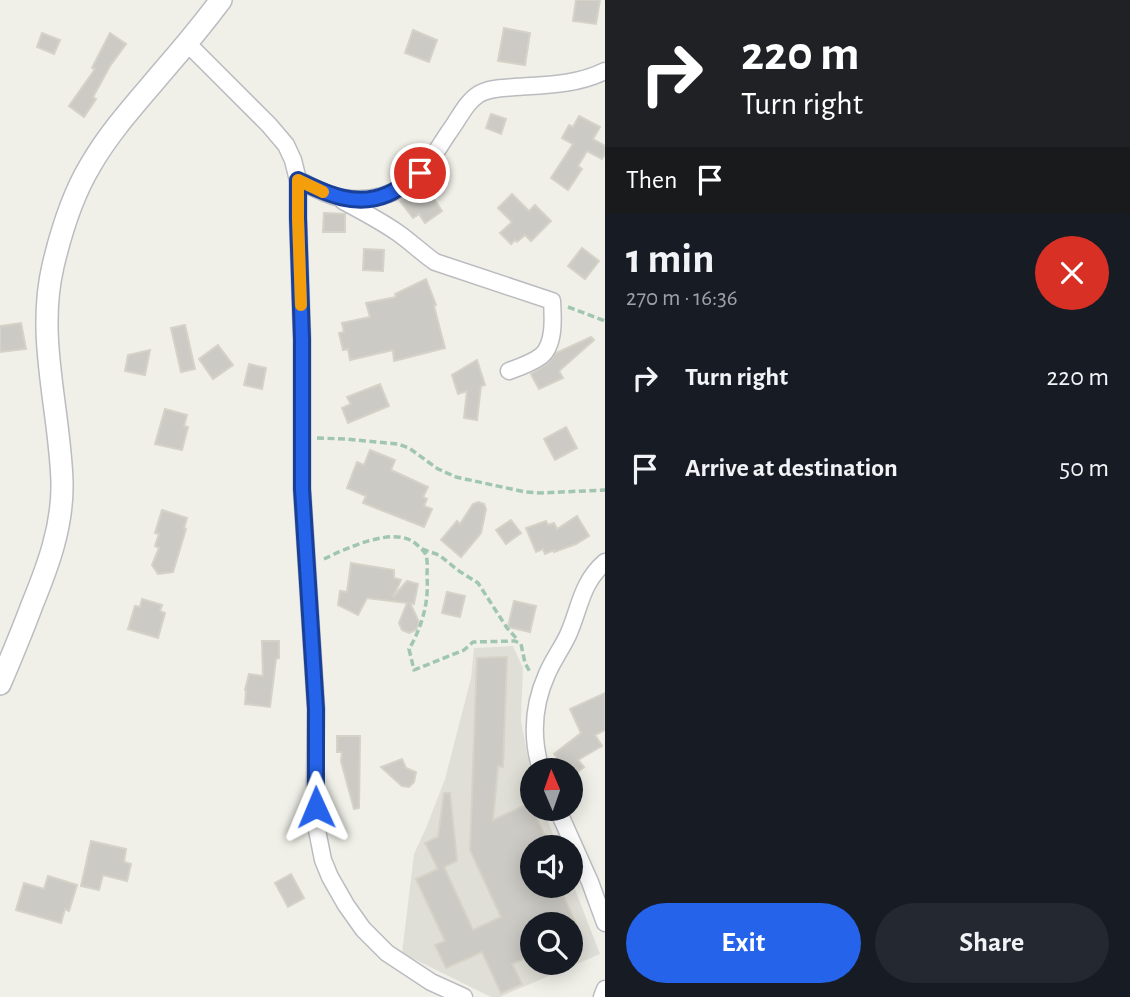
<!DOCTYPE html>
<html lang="en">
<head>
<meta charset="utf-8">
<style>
  body { margin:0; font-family:"Alegreya Sans",sans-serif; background:#242831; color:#f1f3f6; height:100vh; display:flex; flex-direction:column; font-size:26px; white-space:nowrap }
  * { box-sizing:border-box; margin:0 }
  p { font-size:23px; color:#9ea1a6 }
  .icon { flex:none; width:38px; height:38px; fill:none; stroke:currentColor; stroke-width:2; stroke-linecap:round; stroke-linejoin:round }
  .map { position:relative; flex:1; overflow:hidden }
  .details { display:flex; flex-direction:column; background:#171b24; width:525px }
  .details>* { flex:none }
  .top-card { background:#202124; color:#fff; overflow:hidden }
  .needle { width:46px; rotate:358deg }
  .tools { position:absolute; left:520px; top:758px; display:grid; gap:14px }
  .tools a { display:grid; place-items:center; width:63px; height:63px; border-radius:50%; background:#171b24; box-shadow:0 4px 18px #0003; font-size:35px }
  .pin { position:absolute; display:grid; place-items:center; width:60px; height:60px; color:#fff; margin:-30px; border:4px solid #fff; border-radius:50%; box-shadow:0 2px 7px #0007 }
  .me { position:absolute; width:77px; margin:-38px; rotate:359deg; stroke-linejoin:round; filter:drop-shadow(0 0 5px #0008) }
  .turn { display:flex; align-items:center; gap:24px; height:147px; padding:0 21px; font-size:32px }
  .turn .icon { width:91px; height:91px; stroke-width:2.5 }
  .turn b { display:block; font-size:49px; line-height:60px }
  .then { display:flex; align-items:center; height:66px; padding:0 21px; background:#0003; gap:14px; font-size:26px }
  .round { display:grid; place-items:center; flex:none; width:74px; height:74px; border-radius:37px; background:#242831 }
  .headline { display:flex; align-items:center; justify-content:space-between; height:119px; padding:0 21px }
  h1 { font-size:42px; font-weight:600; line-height:52px }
  .button { display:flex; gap:14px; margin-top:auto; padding:14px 21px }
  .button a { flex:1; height:80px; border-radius:42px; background:#2563eb; color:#fff; font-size:28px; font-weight:600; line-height:80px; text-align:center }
  .button a+a { background:#242831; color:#f1f3f6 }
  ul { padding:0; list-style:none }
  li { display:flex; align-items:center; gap:21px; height:91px; padding:0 21px }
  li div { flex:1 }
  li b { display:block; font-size:26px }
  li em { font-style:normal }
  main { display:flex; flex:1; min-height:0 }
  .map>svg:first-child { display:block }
  .education { fill:#e0dfd7; fill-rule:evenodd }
  .building { fill:#cccac5; stroke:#d5d2c7; stroke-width:2 }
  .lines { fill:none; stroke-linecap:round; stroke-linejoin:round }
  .minor-casing { stroke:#babcc0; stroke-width:19 }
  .tertiary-casing { stroke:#babcc0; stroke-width:24 }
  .path { stroke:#a1c6b0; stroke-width:3.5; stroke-dasharray:7 3.5; stroke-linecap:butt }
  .minor { stroke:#fff; stroke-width:16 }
  .tertiary { stroke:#fff; stroke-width:21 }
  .route-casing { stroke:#184099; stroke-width:18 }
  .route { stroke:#2563eb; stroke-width:12 }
  .slow { stroke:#f59e0b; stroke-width:12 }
</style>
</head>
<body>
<main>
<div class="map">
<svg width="605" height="997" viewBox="0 0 605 997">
  <rect width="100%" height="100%" fill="#f0f0e9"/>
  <path class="education" d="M513,646l10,22 -2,53 11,58v29l11,1 15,38h-26v39h38l1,-7 29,75 -100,43h-9l-89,-44 12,-99 12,-26 19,-49 26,-101 3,-30zM532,924h38v38h-38z"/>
  <g class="building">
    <polygon points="576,0 600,0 596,24 573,21"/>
    <polygon points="504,28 530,33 525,65 498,61"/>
    <polygon points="413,30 437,40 429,62 405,53"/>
    <polygon points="42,33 60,40 54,54 37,47"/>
    <polygon points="110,33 126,44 110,66 93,97 96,99 84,117 69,106 95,69 92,68"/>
    <polygon points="491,114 506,119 501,134 486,128"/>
    <polygon points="579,116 600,127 593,139 605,146 605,154 602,159 587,151 578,166 582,169 568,190 551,178 573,144 562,138 569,125 573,127"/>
    <polygon points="424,184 442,211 425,223 419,214 413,218 400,201"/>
    <polygon points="512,194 529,211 535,205 551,221 531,241 525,235 517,242 515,240 511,244 500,233 512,222 498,208"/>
    <polygon points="324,213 345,214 345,232 323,232"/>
    <polygon points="582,248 599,261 585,279 568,266"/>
    <polygon points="364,249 384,250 383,271 363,270"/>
    <polygon points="426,279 436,305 434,306 445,348 394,361 393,350 350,360 348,349 343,350 339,333 344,332 342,323 370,317 366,303 396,297 395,294"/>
    <polygon points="21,323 26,349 0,352 0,326"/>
    <polygon points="185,325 195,369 181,372 171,328"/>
    <polygon points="591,337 594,340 559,371 563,378 539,389 531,374 547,364 556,353"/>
    <polygon points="218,345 233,365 213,379 199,359"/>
    <polygon points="150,350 145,375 125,371 128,355"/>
    <polygon points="477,360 485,385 481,386 477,420 464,418 467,391 458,394 452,375"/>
    <polygon points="249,364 266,368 262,389 244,385"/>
    <polygon points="380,384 389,406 348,423 342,408 351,404 347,397"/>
    <polygon points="165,409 187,415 184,426 188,427 182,450 155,444"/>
    <polygon points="566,427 577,448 555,460 544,439"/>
    <polygon points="370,450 395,460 391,470 428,487 423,497 427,499 424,506 432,509 424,527 363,503 366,496 347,488 357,462 364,465"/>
    <polygon points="478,502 484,504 486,509 481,533 461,557 441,540 457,521 460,524 473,504"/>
    <polygon points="162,510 187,518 184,528 186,529 173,572 158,574 152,565 159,548 155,546 159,534 155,533"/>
    <polygon points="577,516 589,536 576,544 554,552 554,550 545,554 543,549 536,552 526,528 546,521 548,525 554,523 557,529"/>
    <polygon points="511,520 521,533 506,544 496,530"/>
    <polygon points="351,563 394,570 394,578 401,580 393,597 407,581 418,584 414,604 410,603 419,622 416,630 409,633 402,630 399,623 407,603 367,598 358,615 338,605 340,591 347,592"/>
    <polygon points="447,592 465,596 460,617 442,613"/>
    <polygon points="142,599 162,605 160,611 165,613 158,638 128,629 135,606 140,607"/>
    <polygon points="514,601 536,606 530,632 508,627"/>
    <polygon points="262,641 279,641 279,658 276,659 270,707 245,704 246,691 245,690 249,674 263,676"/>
    <polygon points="507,657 503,767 498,766 493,820 530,803 550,847 532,847 532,886 559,886 576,924 532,924 532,955 512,964 522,984 501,993 482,952 446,968 435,945 445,941 416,879 438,869 425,843 438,837 444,793 450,793 457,861 444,867 473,930 501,917 470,850 477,658"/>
    <polygon points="605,693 605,730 595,735 602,746 578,760 584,767 572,776 570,770 567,770 554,754 581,733 570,709"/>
    <polygon points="337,736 360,736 359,808 354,809 341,761 342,752 337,752"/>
    <polygon points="402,759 406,768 416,772 414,782 409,787 402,786 381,767"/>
    <polygon points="91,841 126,849 124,862 131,864 127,881 103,875 99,890 81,886"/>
    <polygon points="291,874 304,898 288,907 275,883"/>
    <polygon points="48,876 77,885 69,911 65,909 61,923 16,910 24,883 44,889"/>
  </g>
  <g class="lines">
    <defs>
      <g id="minor">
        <polyline points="187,43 269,125 286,145 293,160 298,180 298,218 302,339 302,489 316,709 315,784 317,830 323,860 330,877 346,905 363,929 387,953 431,982 464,997"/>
        <path d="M298,180c13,6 26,14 39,17 31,7 63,-2 84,-25 11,-12 19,-27 28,-40 10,-13 16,-29 30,-38 10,-6 25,-6 36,-7 31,-2 62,-2 90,-16"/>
        <path d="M343,201c19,10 38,20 55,32 13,9 24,20 37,29l117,39c1,16 3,44 -11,55 -9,7 -21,11 -32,15"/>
        <path d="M541,770c-10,-33 -8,-65 6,-96 6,-14 15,-26 21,-39 12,-27 13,-52 37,-73"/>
        <polyline points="557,808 590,882 605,923"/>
        <polyline points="602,997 605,989"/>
      </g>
      <path id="tertiary" d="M0,684c11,-26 22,-52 32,-79 16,-39 31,-79 30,-123 -2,-72 -26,-144 -9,-216 8,-34 19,-70 37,-100 20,-35 48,-65 74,-96 20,-23 39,-46 57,-70"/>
    </defs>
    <use href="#minor" class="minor-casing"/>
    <use href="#tertiary" class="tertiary-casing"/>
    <g class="path">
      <polyline points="568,307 605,321"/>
      <polyline points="317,438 345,439 398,444 409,448 438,469 456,477 525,492 540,493 605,490"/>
      <polyline points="422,549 439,555 459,571 478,583 507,628 517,639"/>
      <path d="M324,559c23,-11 69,-33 91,-16 4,4 9,7 11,12 2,7 1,15 1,22 2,25 -5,50 -18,72l5,21 50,-20 9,-8 42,-1 6,3 4,19 5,9"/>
    </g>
    <use href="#minor" class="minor"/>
    <use href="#tertiary" class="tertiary"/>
  </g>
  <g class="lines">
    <defs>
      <path id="route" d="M316,807v-98l-14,-220v-150l-4,-121v-38c29,14 58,28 90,14 12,-5 22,-14 32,-21"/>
    </defs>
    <use href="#route" class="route-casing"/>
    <use href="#route" class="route"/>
    <polyline class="slow" points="301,305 298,218 298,180 323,192"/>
  </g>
</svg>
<div class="tools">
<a><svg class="needle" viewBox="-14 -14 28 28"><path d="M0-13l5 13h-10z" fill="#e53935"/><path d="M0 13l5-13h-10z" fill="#9ea1a6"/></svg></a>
<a><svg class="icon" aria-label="sound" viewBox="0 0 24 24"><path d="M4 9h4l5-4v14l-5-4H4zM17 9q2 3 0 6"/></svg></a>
<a><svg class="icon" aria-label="search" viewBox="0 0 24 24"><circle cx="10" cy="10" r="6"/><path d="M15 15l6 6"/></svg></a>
</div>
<div class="pin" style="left:420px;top:173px;background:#d93025"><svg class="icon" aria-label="arrive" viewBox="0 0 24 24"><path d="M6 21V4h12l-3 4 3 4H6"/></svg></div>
<svg class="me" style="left:316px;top:807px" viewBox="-20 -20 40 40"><path d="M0-17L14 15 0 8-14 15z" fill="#2563eb" stroke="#fff" stroke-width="4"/></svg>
</div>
<section class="details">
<div class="top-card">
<div class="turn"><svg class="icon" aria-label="right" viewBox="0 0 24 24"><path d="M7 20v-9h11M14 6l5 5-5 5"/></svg><div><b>220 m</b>Turn right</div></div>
<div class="then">Then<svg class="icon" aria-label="arrive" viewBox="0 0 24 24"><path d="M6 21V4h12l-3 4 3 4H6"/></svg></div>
</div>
<div class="headline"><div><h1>1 min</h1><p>270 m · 16:36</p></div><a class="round" style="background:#d93025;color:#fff"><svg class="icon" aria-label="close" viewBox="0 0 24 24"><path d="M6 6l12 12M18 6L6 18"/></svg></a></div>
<ul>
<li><svg class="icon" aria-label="right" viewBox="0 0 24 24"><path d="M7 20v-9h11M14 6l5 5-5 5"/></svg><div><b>Turn right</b></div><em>220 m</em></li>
<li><svg class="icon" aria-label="arrive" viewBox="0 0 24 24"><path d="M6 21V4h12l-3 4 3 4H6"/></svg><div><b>Arrive at destination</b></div><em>50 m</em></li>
</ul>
<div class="button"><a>Exit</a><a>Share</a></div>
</section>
</main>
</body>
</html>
